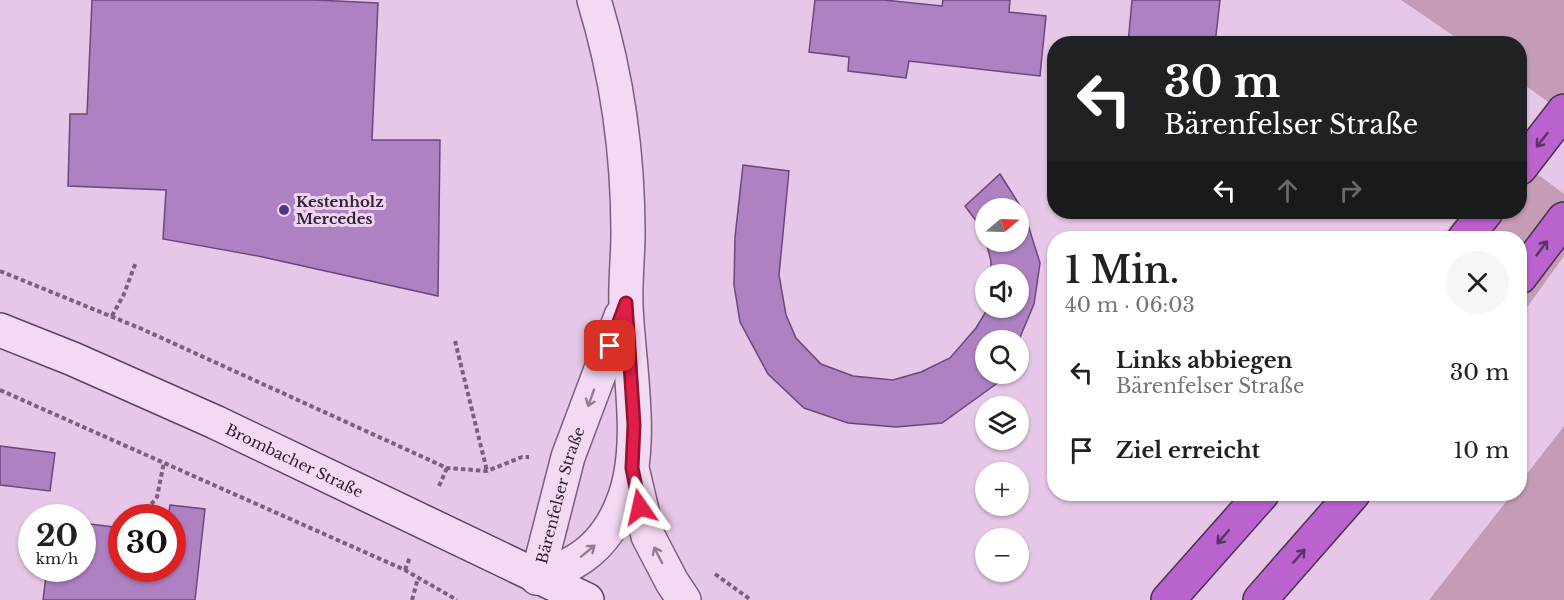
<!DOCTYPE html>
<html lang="de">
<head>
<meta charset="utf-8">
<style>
  body { margin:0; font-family:"Libre Baskerville",serif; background:#f6f6f6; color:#202124; height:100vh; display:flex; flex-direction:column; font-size:22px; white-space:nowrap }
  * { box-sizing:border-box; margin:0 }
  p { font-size:20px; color:#757577 }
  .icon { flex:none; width:33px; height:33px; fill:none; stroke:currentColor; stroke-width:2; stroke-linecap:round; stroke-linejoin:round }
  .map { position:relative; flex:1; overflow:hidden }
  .details { position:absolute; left:1047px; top:231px; width:480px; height:270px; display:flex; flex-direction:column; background:#fff; border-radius:24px; box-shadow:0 2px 4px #0004 }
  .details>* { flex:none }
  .hud { position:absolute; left:1047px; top:36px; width:480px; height:183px; border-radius:24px; box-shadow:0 2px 4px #0004; background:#202124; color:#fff; overflow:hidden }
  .needle { width:39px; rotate:71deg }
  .controls { position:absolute; left:975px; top:198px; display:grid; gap:12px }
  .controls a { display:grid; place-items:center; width:54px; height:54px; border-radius:50%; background:#fff; box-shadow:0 2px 4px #0004; font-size:30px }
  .speed { position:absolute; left:18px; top:504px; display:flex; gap:12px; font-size:30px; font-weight:700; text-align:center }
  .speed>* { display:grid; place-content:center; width:78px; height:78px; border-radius:50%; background:#fff; box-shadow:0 2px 4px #0004; line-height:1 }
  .speed small { font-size:15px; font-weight:400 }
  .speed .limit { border:9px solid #d22; background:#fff; color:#111 }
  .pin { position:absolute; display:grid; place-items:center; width:51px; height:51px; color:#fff; margin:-26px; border-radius:12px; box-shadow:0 3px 9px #0006 }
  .me { position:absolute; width:66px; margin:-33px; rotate:349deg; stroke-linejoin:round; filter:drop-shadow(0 0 4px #0008) }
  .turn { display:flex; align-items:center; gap:21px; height:126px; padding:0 18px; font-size:27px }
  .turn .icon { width:78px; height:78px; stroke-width:2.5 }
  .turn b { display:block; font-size:42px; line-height:51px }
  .lanes { display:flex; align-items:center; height:57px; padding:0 18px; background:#0003; justify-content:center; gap:30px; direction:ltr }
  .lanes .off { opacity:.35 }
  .round { display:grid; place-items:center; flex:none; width:63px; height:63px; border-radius:32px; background:#f6f6f6 }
  .summary { display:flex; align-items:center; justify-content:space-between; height:102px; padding:0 18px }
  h1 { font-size:36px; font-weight:600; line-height:45px }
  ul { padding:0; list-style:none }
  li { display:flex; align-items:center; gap:18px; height:78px; padding:0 18px }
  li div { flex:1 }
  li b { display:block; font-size:22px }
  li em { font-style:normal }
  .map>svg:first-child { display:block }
  .green { fill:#c59cb6 }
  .building { fill:#ad81c2; stroke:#6b477e; stroke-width:1.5 }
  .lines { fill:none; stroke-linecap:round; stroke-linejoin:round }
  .minor-casing { stroke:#7b5e82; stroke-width:36 }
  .secondary-casing { stroke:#5c4164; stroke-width:36 }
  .motorway-casing { stroke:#483250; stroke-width:36 }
  .path { stroke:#7b5e82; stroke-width:4; stroke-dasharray:4.5 3; stroke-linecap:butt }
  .minor { stroke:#f3d9f4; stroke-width:33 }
  .secondary { stroke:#f3d9f4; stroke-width:33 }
  .motorway { stroke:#ba62cd; stroke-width:33 }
  .oneway { stroke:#593462 }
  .oneway2 { stroke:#917c94 }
  .route-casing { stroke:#92132f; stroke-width:15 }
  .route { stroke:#e11d48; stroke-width:10 }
  .poi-dot { fill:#4b3689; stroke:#f0d5f1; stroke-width:2 }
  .labels { text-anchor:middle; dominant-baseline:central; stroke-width:6; stroke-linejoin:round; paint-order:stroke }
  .poi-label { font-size:15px; font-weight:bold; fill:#2f2034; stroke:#f0d5f1; text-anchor:start }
  .street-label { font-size:15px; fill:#2f2034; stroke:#f0d5f1 }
</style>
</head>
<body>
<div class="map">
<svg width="1564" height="600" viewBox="0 0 1564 600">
  <rect width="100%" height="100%" fill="#e7c7e8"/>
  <g class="green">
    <polygon points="1401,0 1564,0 1564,113 1520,82 1520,44 1464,43"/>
    <polygon points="1520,161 1564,194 1564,256 1520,317 1520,238 1441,238 1462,212 1520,212"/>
    <polygon points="1564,426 1564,600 1429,600 1512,494 1520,494 1520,483"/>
  </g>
  <g class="building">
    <polygon points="92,0 316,0 378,3 372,140 440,140 438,296 258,256 163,239 166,190 68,186 70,114 87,114"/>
    <polygon points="815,0 884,0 942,6 943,0 1010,0 1009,12 1046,16 1040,76 909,61 906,78 848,71 849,57 809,52"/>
    <polygon points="1132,0 1220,0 1215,44 1128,44"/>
    <polygon points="743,165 789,171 779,275 786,315 796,338 821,364 853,376 893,380 921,372 950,358 976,328 988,308 1018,308 1018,274 991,274 991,261 986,242 1018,242 1018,208 986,208 986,239 983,230 965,206 1000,174 1024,212 1040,263 1034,304 1018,342 1018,340 986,340 986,374 1006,374 1003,379 942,423 896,427 848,423 804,408 768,374 740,322 734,285 735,237"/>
    <polygon points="0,446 55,453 50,491 0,485"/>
    <polygon points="170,505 205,509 195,600 43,600 47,568 82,568 82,523 122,528 122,568 172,568 172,518 168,518"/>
  </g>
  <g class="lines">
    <defs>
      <g id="minor">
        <polyline points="633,472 648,536 672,582 684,600"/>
        <path d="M537,578c12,-5 26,-9 37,-16 23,-13 39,-35 48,-58 24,-56 6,-140 4,-199 -1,-24 2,-48 2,-72 0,-78 -11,-158 -34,-233"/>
        <path id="s1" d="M537,578l31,-121 53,-141"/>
      </g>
      <g id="secondary">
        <path id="s2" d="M0,330l73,29 142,63 372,178"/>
      </g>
      <g id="motorway">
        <polyline points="1520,168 1564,111"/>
        <polyline points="1465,238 1486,212"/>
        <polyline points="1520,277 1564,219"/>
        <polyline points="1168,600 1262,494"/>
        <polyline points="1260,600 1353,494"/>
      </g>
    </defs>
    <use href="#minor" class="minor-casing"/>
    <use href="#secondary" class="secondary-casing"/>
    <use href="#motorway" class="motorway-casing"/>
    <g class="path">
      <polyline points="0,271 142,329 447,468 487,471 522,457 529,457"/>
      <polyline points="112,316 124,294 136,262"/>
      <polyline points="455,341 487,471"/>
      <polyline points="0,390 405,570 457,600"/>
      <polyline points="439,486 447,468"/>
      <polyline points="142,516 157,497 164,462"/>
      <polyline points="405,570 410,557"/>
      <polyline points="715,574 751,600"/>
      <polyline points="412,600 418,578"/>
    </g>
    <use href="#minor" class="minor"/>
    <use href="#secondary" class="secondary"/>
    <use href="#motorway" class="motorway"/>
  </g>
  <defs><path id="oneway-shaft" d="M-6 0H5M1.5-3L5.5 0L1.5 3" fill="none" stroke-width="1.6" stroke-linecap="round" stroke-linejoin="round" transform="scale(1.5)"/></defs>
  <g class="oneway">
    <use href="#oneway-shaft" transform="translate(1542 140) rotate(128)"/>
    <use href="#oneway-shaft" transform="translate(1542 248) rotate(-53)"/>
    <use href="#oneway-shaft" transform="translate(1223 537) rotate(131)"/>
    <use href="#oneway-shaft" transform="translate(1299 556) rotate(-49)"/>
  </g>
  <g class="oneway2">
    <use href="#oneway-shaft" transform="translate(591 398) rotate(110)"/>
    <use href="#oneway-shaft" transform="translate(588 551) rotate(-39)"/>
    <use href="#oneway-shaft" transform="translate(658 555) rotate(-117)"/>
  </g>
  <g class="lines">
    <defs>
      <polyline id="route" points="610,346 626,303 634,425 632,468 640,507"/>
    </defs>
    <use href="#route" class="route-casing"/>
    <use href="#route" class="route"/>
  </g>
  <circle class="poi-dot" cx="284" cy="210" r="6"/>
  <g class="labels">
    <g class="poi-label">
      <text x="296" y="201">Kestenholz<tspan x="296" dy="17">Mercedes</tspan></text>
    </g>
    <g class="street-label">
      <text stroke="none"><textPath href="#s2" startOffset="322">Brombacher Straße</textPath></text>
      <text stroke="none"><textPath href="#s1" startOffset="86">Bärenfelser Straße</textPath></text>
    </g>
  </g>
</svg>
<div class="controls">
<a><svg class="needle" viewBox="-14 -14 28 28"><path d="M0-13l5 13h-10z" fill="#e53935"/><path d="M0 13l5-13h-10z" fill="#757577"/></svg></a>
<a><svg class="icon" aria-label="sound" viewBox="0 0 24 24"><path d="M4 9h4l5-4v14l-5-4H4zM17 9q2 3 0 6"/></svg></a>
<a><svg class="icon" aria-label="search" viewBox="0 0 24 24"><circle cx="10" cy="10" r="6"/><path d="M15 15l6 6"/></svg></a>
<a><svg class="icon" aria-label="layers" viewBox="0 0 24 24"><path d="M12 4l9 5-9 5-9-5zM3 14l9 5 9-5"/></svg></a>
<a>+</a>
<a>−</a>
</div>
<div class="speed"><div>20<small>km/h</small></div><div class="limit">30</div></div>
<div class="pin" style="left:610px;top:346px;background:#d93025"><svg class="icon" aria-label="arrive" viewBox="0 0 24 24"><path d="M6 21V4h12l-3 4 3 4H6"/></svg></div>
<svg class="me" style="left:640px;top:507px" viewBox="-20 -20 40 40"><path d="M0-17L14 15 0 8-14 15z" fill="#e11d48" stroke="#fff" stroke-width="4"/></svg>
<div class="hud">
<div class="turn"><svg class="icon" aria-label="left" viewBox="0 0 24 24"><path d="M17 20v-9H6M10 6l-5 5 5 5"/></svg><div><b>30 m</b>Bärenfelser Straße</div></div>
<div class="lanes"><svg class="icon" aria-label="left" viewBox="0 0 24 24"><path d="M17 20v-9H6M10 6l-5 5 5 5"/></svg><svg class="icon off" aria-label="ahead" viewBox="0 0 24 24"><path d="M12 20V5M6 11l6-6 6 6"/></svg><svg class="icon off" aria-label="right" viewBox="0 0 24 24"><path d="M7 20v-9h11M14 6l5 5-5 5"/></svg></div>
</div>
<section class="details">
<div class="summary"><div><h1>1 Min.</h1><p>40 m · 06:03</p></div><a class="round"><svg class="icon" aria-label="close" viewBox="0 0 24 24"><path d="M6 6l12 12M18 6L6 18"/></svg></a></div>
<ul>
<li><svg class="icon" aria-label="left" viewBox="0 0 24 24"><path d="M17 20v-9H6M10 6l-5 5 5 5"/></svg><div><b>Links abbiegen</b><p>Bärenfelser Straße</p></div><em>30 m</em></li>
<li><svg class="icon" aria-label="arrive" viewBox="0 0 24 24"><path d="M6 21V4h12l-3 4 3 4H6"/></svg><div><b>Ziel erreicht</b></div><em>10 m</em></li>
</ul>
</section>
</div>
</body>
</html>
